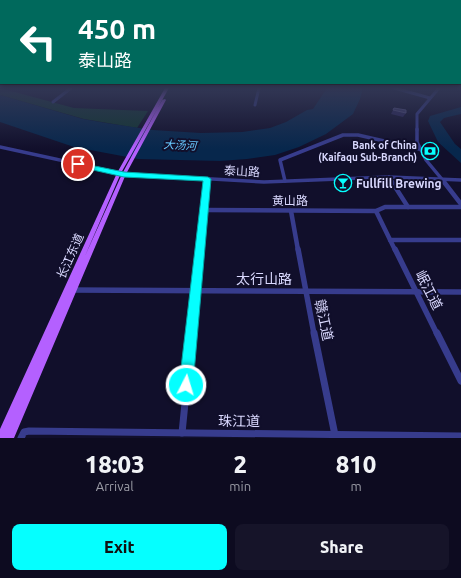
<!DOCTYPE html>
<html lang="en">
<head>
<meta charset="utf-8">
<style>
  body { margin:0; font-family:Ubuntu,"Noto Sans SC",sans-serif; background:#161429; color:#f1f3f6; height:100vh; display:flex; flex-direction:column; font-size:15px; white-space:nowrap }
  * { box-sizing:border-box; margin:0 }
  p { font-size:13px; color:#9a9ba5 }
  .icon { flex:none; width:22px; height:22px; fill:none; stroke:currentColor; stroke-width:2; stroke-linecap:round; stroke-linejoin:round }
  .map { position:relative; height:438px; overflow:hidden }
  .side { display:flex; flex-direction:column; background:#0d0b20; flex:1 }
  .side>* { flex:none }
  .banner { position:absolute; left:0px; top:0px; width:461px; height:84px; box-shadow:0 2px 6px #0003,0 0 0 1px #2d2b3e; background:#00695c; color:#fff; overflow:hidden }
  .pin { position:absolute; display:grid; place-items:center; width:34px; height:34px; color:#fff; margin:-17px; border:2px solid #fff; border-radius:50%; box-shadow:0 1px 4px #0007 }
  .me { position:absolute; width:44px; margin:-22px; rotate:5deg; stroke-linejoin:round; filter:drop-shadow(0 0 3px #0008) }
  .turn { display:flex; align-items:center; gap:14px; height:84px; padding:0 12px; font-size:18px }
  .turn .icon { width:52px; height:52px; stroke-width:2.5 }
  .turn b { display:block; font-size:28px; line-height:34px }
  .eta { display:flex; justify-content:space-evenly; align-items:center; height:68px; text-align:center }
  .eta b { font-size:24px; font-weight:800; line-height:28px }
  .action { display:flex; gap:8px; margin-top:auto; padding:8px 12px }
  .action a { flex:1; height:46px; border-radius:8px; background:#05ffff; color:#111; font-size:16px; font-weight:800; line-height:46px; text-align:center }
  .action a+a { background:#161429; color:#f1f3f6 }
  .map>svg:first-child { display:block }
  .green { fill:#113631 }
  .water { fill:#07274c }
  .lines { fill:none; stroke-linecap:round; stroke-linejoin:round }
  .minor-far4 { stroke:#373c8d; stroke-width:3 }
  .minor-far3 { stroke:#373c8d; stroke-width:3.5 }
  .minor-far2 { stroke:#373c8d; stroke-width:4.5 }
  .minor-far1 { stroke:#373c8d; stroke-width:5.5 }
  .minor { stroke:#373c8d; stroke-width:7 }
  .major { fill:#b460ff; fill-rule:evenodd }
  .wall { fill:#2c265a }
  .building { fill:#3f3a6c; stroke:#575383 }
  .route { fill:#05ffff; stroke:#03a6a6 }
  .labels { text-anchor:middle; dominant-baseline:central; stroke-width:4; stroke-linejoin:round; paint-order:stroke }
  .far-poi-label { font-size:10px; font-weight:bold; fill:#dad9ff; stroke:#110f2b; text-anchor:end }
  .far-water-label { font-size:11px; font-style:italic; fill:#67c8ff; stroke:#110f2b }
  .street-label { font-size:12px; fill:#dad9ff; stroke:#110f2b }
  .poi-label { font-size:12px; font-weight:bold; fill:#dad9ff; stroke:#110f2b; text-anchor:start }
  .near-street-label { font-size:14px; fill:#dad9ff; stroke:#110f2b }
</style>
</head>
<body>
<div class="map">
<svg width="461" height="438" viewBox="0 0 461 438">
  <rect width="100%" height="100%" fill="#110f2b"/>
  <polygon class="green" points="0,88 74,108 148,111 137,128 84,119 0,95"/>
  <g class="water">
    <polygon points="327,88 363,88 360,99 353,114 326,134 299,147 275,155 247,159 220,161 138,159 74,147 0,122 0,95 83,119 106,123 153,130 201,133 242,132 270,128 286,122 307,110 313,109"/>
    <polygon points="461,107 461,114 444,118 440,122 455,144 461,149 461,163 438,142 428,121 430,116"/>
  </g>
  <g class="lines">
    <g class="minor-far4">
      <polyline points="394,88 430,98"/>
      <polyline points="53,102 71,88"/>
      <polyline points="255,105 259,88"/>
      <polyline points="417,130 417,114 439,88"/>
    </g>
    <g class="minor-far3">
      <polyline points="417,129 417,142 426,160 445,183"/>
      <polyline points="0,147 124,174 264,182 389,177 461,180"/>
      <polyline points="389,177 393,183"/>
      <polyline points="285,181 280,160 343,135 358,135 419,149"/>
      <polyline points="208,183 208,179"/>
    </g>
    <g class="minor-far2">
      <polyline points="392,182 408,207"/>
      <polyline points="444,182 461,204"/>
      <polyline points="205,210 376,211 385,207 461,207"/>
      <polyline points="291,211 298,250"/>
      <polyline points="376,211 395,250"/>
      <polyline points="390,240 461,240"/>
      <polyline points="201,250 208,182"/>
    </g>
    <g class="minor-far1">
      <polyline points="298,249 314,334"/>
      <polyline points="395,249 437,334"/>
      <polyline points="71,290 461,292"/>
      <polyline points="192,334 201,249"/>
    </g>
    <g class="minor">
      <polyline points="314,333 335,435"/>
      <polyline points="437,333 461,381"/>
      <polyline points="182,433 192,333"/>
      <polyline points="21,438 24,432 29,431 461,436"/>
    </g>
    <polygon class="major" points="165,88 169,88 121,173 85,256 122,174 162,100 165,99 166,100 126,174 14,438 0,438 0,429 117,173"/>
  </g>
  <polygon class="wall" points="394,108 406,113 403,117 391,114"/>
  <polygon class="building" points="394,108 406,110 406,113 393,110"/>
  <linearGradient id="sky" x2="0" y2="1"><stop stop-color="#090818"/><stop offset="0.59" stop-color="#323755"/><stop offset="1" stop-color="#323755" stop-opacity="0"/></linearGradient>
  <rect width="461" height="149" fill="url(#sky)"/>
  <polygon class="route" points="75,162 124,172 208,177 211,179 193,385 191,390 186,392 181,390 179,385 203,181 124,177 75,166"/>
  <defs>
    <symbol id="bank-ring" viewBox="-11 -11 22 22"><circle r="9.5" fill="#110f2b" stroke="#05ffff" stroke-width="1.5"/><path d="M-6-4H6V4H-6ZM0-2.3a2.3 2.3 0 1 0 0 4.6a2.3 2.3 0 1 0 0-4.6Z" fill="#05ffff"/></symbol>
    <symbol id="bar-ring" viewBox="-11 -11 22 22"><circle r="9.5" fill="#110f2b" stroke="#05ffff" stroke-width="1.5"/><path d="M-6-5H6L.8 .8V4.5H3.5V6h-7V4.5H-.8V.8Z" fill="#05ffff"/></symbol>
  </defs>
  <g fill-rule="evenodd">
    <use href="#bank-ring" x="420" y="141" width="20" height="20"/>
    <use href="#bar-ring" x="333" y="173" width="20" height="20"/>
  </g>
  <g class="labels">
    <g class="far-poi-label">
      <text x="417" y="145">Bank of China<tspan x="417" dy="12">(Kaifaqu Sub-Branch)</tspan></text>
    </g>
    <g class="far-water-label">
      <text transform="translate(180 145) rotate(3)">大汤河</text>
    </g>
    <g class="street-label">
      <text transform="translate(242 171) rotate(3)">泰山路</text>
      <text x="290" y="200">黄山路</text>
      <text transform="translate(70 256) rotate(-66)">长江东道</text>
    </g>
    <g class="poi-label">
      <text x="356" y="183">Fullfill Brewing</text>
    </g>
    <g class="near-street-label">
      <text x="264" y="279">太行山路</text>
      <text transform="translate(429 290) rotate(63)">岷江道</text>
      <text transform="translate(324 320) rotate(78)">赣江道</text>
      <text transform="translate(239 421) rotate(1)">珠江道</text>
    </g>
  </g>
</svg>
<div class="pin" style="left:78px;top:164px;background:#d93025"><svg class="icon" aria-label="arrive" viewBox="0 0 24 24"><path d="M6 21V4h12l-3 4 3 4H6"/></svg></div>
<svg class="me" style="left:186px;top:385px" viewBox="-20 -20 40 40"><circle r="17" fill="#05ffff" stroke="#fff" stroke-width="3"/><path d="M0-11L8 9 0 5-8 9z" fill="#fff"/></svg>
<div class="banner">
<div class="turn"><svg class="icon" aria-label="left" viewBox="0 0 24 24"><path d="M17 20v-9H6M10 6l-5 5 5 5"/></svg><div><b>450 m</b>泰山路</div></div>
</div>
</div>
<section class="side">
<div class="eta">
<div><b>18:03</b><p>Arrival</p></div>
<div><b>2</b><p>min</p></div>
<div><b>810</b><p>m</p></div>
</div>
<div class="action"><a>Exit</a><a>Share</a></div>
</section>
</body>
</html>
